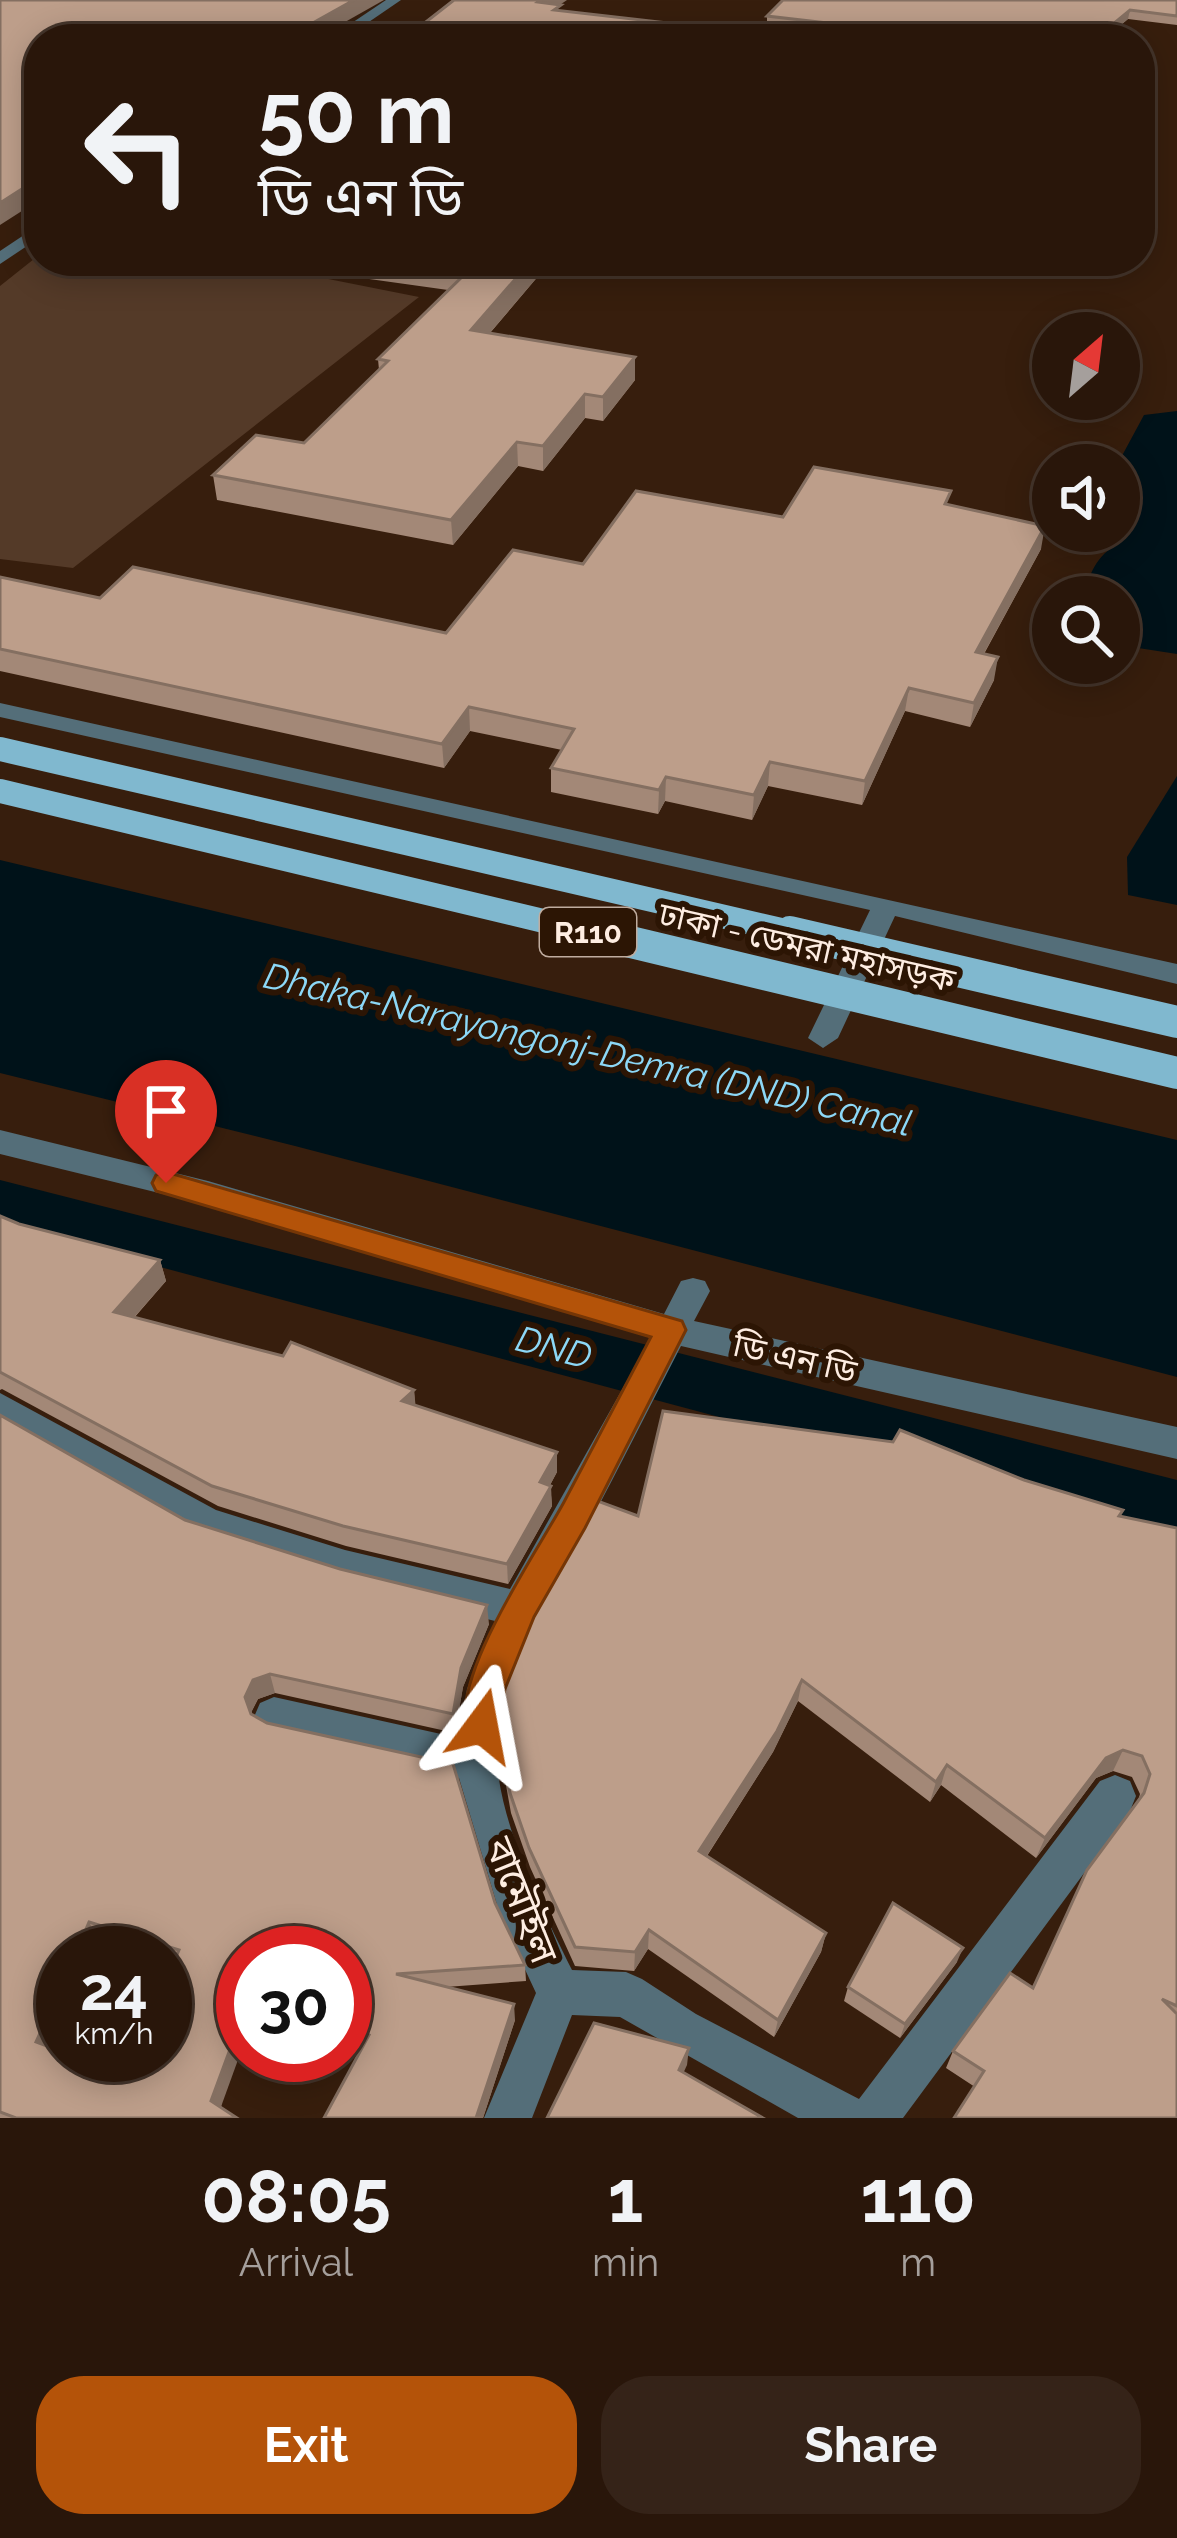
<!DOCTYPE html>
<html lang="en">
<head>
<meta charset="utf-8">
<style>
  body { margin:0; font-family:Raleway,"Noto Sans Bengali",sans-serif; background:#352318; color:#f1f3f6; height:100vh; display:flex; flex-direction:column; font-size:45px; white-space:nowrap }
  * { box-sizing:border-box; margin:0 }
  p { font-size:39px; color:#a59f9c }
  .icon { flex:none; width:66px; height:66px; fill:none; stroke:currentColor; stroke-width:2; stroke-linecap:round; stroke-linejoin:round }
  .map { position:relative; height:2118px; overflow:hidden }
  .drawer { display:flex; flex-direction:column; background:#29160a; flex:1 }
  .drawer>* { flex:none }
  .banner { position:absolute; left:24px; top:24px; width:1131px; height:252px; border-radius:48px; box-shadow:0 6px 30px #0003,0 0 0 3px #45352b; background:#29160a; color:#f1f3f6; overflow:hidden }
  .needle { width:78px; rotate:28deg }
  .buttons { position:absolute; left:1032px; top:312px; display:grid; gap:24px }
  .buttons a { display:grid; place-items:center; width:108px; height:108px; border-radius:50%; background:#29160a; box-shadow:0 6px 30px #0003,0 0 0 3px #45352b; font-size:60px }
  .speed { position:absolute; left:36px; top:1926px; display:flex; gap:24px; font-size:60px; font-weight:700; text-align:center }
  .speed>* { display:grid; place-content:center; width:156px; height:156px; border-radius:50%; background:#29160a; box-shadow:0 6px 30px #0003,0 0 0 3px #45352b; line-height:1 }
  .speed small { font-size:30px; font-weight:400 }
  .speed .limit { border:18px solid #d22; background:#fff; color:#111 }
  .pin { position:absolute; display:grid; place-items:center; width:102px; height:102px; color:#fff; margin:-123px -51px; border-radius:50% 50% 50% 0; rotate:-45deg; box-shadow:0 0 12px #0007 }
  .pin .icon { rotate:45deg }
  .me { position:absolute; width:132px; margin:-66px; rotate:13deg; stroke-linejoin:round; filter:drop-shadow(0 0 9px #0008) }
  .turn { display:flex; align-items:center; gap:42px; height:252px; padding:0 36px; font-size:54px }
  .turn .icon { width:156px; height:156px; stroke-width:2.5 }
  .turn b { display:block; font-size:84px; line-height:102px }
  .eta { display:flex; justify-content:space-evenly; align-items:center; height:204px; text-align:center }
  .eta b { font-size:72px; font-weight:700; line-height:84px }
  .cta { display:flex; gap:24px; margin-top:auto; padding:24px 36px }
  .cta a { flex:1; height:138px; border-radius:48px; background:#b45309; color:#fff; font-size:48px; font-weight:700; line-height:138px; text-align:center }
  .cta a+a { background:#352318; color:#f1f3f6 }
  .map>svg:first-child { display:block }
  .green { fill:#543a28 }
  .water { fill:#001219 }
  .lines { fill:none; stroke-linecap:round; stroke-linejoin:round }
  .canal { fill:#001219; fill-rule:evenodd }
  .street { fill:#546e79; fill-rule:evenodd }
  .primary-bridge-far1 { stroke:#80b8cf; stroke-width:24 }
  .primary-bridge { stroke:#80b8cf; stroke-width:32 }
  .wall { fill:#a38877; fill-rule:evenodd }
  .shaded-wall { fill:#846f61 }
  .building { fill:#bd9e8a; stroke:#846f61; stroke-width:3; fill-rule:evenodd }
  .route { fill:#b45309; stroke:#753606; stroke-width:3 }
  .labels { text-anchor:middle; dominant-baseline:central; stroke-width:12; stroke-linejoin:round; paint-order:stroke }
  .shield { fill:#2c1504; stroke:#bfac9f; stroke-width:3 }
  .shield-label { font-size:30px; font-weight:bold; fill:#feede2 }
  .street-label { font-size:33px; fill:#feede2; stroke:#2c1504 }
  .water-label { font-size:36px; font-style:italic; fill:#8cd8f7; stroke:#2c1504 }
  .near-street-label { font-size:39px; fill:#feede2; stroke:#2c1504 }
</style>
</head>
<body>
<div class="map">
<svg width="1177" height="2118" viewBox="0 0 1177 2118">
  <rect width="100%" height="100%" fill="#371e0d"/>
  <polygon class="green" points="39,255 39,261 237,261 419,297 73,568 0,559 0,286"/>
  <g class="water">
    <path d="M1177,411v243l-58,-9v-48h-33c0,-21 13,-44 31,-52v-80l27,-50z"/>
    <polygon points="1177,776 1177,905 1128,895 1127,857"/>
    <polygon points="0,860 1177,1140 1177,1377 295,1146 0,1073"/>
  </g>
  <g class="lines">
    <polygon class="canal" points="0,1180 1177,1480 1177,1540 0,1224"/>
    <g class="street">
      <polygon points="386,0 401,0 344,39 328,39"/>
      <polygon points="39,225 39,238 0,264 0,251"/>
      <polygon points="0,703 1177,964 1177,984 895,916 838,1038 823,1048 808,1038 870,910 0,717"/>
      <path d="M0,1130l208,51 456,133 17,-33 12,-3 12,3 5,10 -16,30 483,106v32l-496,-113c-31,60 -61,120 -93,180 -37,68 -98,156 -91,237 5,65 46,149 75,207l54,2 16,7 54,35 163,85 241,-318 15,-6 15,6 6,15 -6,15 -227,307h-105l-178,-101 -48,-2 -40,103h-48l52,-125 -35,-75 -42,-140 -185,-41 -14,-6 -6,-14 6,-14 14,-6 185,41 8,-49 28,-68 -150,-37 -152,-48 -193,-110v-33l216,117 129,40 165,39 141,-251 -443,-133 -208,-51z"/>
    </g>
    <g class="primary-bridge-far1">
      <polyline points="0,749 803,935"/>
      <polyline points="0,791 602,935"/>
    </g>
    <g class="primary-bridge">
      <polyline points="589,932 1177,1073"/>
      <polyline points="790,932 1177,1022"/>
    </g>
  </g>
  <g class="wall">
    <polygon points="1177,0 1177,25 1128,19 1104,39 950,39 927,36 925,39 891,39 767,25 767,16"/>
    <polygon points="268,261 551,261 490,333 635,380 603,421 585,418 543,471 518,466 453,545 217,500 213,475 304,443 379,370 378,359 448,290 269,265"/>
    <polygon points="783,517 1041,549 984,654 994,680 970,727 905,711 862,805 768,786 752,820 665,801 658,814 551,792 551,768 562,750 470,731 444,768 0,671 0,577 100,598 446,633 583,564"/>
    <polygon points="0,1216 19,1224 160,1260 166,1281 134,1318 414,1390 415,1406 557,1452 557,1472 550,1485 552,1506 508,1584 346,1546 218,1506 2,1389 0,1390"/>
    <path d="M0,1415l185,105 304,104 -26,63 -8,46 -180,-40 -17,6 -8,15 245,189 30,62 1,16 -80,6 69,33 -32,98h-159l38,-72 -17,-6v-87h-102l-22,154 16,11h-237zM98,1939l46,14h21v7l9,2 -47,112 -77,-27 13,-29v-65z"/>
    <polygon points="1024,1480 1123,1510 1120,1516 1177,1528 1177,2118 975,2087 946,2068 953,2051 1032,1987 1138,1801 1140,1794 1132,1777 1113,1771 1096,1778 1036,1858 941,1785 930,1802 798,1701 773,1752 707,1856 826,1933 821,1952 774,2037 648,1949 634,1971 575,1966 530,1867 511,1813 502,1763 500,1742 638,1516"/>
    <polygon points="957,1962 900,2038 844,2001 848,1987"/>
  </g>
  <g class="shaded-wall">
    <polygon points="354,0 384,0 315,39 284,39"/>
    <polygon points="541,0 567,0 538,20 538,2"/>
    <polygon points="1130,10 1128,19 1104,39 1095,39"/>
    <polygon points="39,178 39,200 0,225 0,203"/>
    <polygon points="531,261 551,261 472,354 471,330"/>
    <polygon points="635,357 635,380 603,421 603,397"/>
    <polygon points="585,394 585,418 543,471 543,446"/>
    <polygon points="517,442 518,466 453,545 451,520"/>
    <polygon points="1045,526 1041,549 972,675 976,652"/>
    <polygon points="998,657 994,680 970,727 974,703"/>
    <polygon points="909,688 905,711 862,805 865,781"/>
    <polygon points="469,707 470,731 444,768 442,744"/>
    <polygon points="770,762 768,786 752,820 754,795"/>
    <polygon points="666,777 665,801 658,814 659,790"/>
    <polygon points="160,1260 166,1281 120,1333 114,1312"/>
    <polygon points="414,1390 416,1410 402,1401"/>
    <polygon points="557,1452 557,1472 541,1502 540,1482"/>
    <polygon points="551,1486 552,1506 508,1584 507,1564"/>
    <polygon points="487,1605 489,1624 463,1687 455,1733 453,1714 461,1668"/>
    <polygon points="270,1674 275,1693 258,1699 250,1715 245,1697 253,1680"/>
    <polygon points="802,1680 798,1701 773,1752 697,1871 699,1851"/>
    <polygon points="1123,1750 1113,1771 1096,1778 1036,1858 1045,1838 1106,1758"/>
    <polygon points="947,1765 941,1785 930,1802 936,1782"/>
    <polygon points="89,1922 98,1939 92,1953 76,1953"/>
    <polygon points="649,1930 648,1949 634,1971 635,1952"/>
    <polygon points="826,1933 821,1952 774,2037 778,2020"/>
    <polygon points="963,1948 957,1962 900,2038 905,2024"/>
    <polygon points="63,1982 63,2018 46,2058 36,2042"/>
    <polygon points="514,2004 515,2020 483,2118 476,2118"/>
    <polygon points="243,2014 243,2046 218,2115 211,2101"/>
    <polygon points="689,2048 687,2065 677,2087 679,2070"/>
  </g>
  <g class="building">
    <polygon points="0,0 354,0 284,39 39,39 39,178 0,203"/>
    <polygon points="454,0 541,0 538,2 561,5 554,10 781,36 778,39 404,39"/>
    <polygon points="783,0 1177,0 1177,16 1130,10 1095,39 1020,39 928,27 923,34 767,16"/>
    <polygon points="401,261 531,261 471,330 635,357 603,397 585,394 543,446 517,442 451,520 213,475 256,435 304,443 388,361 378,359 469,270"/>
    <polygon points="814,467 951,491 945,504 1045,526 976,652 998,657 974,703 909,688 865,781 770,762 754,795 666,777 659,790 551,768 574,729 469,707 442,744 0,649 0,577 100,598 133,567 446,633 513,550 583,564 636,491 783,517"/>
    <polygon points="0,1216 19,1224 160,1260 114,1312 283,1356 291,1342 414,1390 402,1401 557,1452 540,1482 551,1486 507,1564 343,1526 212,1486 0,1372"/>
    <polygon points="663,1411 893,1442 900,1430 1024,1480 1123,1510 1119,1516 1177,1528 1177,2006 1162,1999 1177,2014 1177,2118 954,2118 984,2071 953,2051 1010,1973 1033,1988 1087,1870 1144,1793 1150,1774 1142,1756 1123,1750 1106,1758 1045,1838 947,1765 936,1782 802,1680 777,1731 699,1851 826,1933 778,2020 649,1930 635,1952 575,1947 529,1848 510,1793 500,1742 500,1712 506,1681 529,1620 595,1500 638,1516"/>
    <path d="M0,1415l185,105 155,49 147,36 -26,63 -8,46 -183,-40 -17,6 -8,17 6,17 16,9 186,41 42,139 30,62 -129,9 118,30 -38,114h-152l45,-83 -24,-9v-73h-102v61l-32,87 26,17h-221l-16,-6zM89,1922l90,28 -14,33v72h-30l-8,19 -54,-19h-10v-3l-27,-10 27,-60v-29h13z"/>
    <polygon points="893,1903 963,1948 905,2024 848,1987"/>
    <polygon points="594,2023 689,2048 679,2070 763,2118 547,2118"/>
  </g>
  <path class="route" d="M166,1172l516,149 4,9 -101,198 -51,89 -29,72 -10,49 -13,6 -14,-6c-23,-54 69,-186 96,-236 29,-55 58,-110 87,-165l-495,-146 -4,-8 4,-8z"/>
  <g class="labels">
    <rect class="shield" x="540" y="908" width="96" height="48" rx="9"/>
    <g class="shield-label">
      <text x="588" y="932">R110</text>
    </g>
    <g class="street-label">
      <text transform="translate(807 947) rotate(13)">ঢাকা - ডেমরা মহাসড়ক</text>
      <text transform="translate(795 1358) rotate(13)">ডি এন ডি</text>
    </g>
    <g class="water-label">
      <text transform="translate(588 1049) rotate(13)">Dhaka-Narayongonj-Demra (DND) Canal</text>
      <text transform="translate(554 1347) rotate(15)">DND</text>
    </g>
    <g class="near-street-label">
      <text transform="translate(522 1900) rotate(68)">বামৌইল</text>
    </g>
  </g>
</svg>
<div class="buttons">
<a><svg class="needle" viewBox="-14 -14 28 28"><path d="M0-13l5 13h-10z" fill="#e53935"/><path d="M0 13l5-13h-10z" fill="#a59f9c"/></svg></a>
<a><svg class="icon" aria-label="sound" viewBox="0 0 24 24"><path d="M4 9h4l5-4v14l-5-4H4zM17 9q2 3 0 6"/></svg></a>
<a><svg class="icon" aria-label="search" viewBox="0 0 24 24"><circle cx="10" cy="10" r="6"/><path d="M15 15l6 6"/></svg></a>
</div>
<div class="speed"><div>24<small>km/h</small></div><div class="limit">30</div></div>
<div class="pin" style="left:166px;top:1183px;background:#d93025"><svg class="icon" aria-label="arrive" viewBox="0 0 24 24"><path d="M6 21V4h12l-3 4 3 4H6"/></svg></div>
<svg class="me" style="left:482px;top:1726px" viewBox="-20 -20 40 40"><path d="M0-17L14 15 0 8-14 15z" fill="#b45309" stroke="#fff" stroke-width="4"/></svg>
<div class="banner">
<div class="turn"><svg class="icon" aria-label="left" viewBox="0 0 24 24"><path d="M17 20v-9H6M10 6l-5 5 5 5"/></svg><div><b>50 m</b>ডি এন ডি</div></div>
</div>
</div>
<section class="drawer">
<div class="eta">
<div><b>08:05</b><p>Arrival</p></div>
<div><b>1</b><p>min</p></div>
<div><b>110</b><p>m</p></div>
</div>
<div class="cta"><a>Exit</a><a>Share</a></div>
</section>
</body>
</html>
